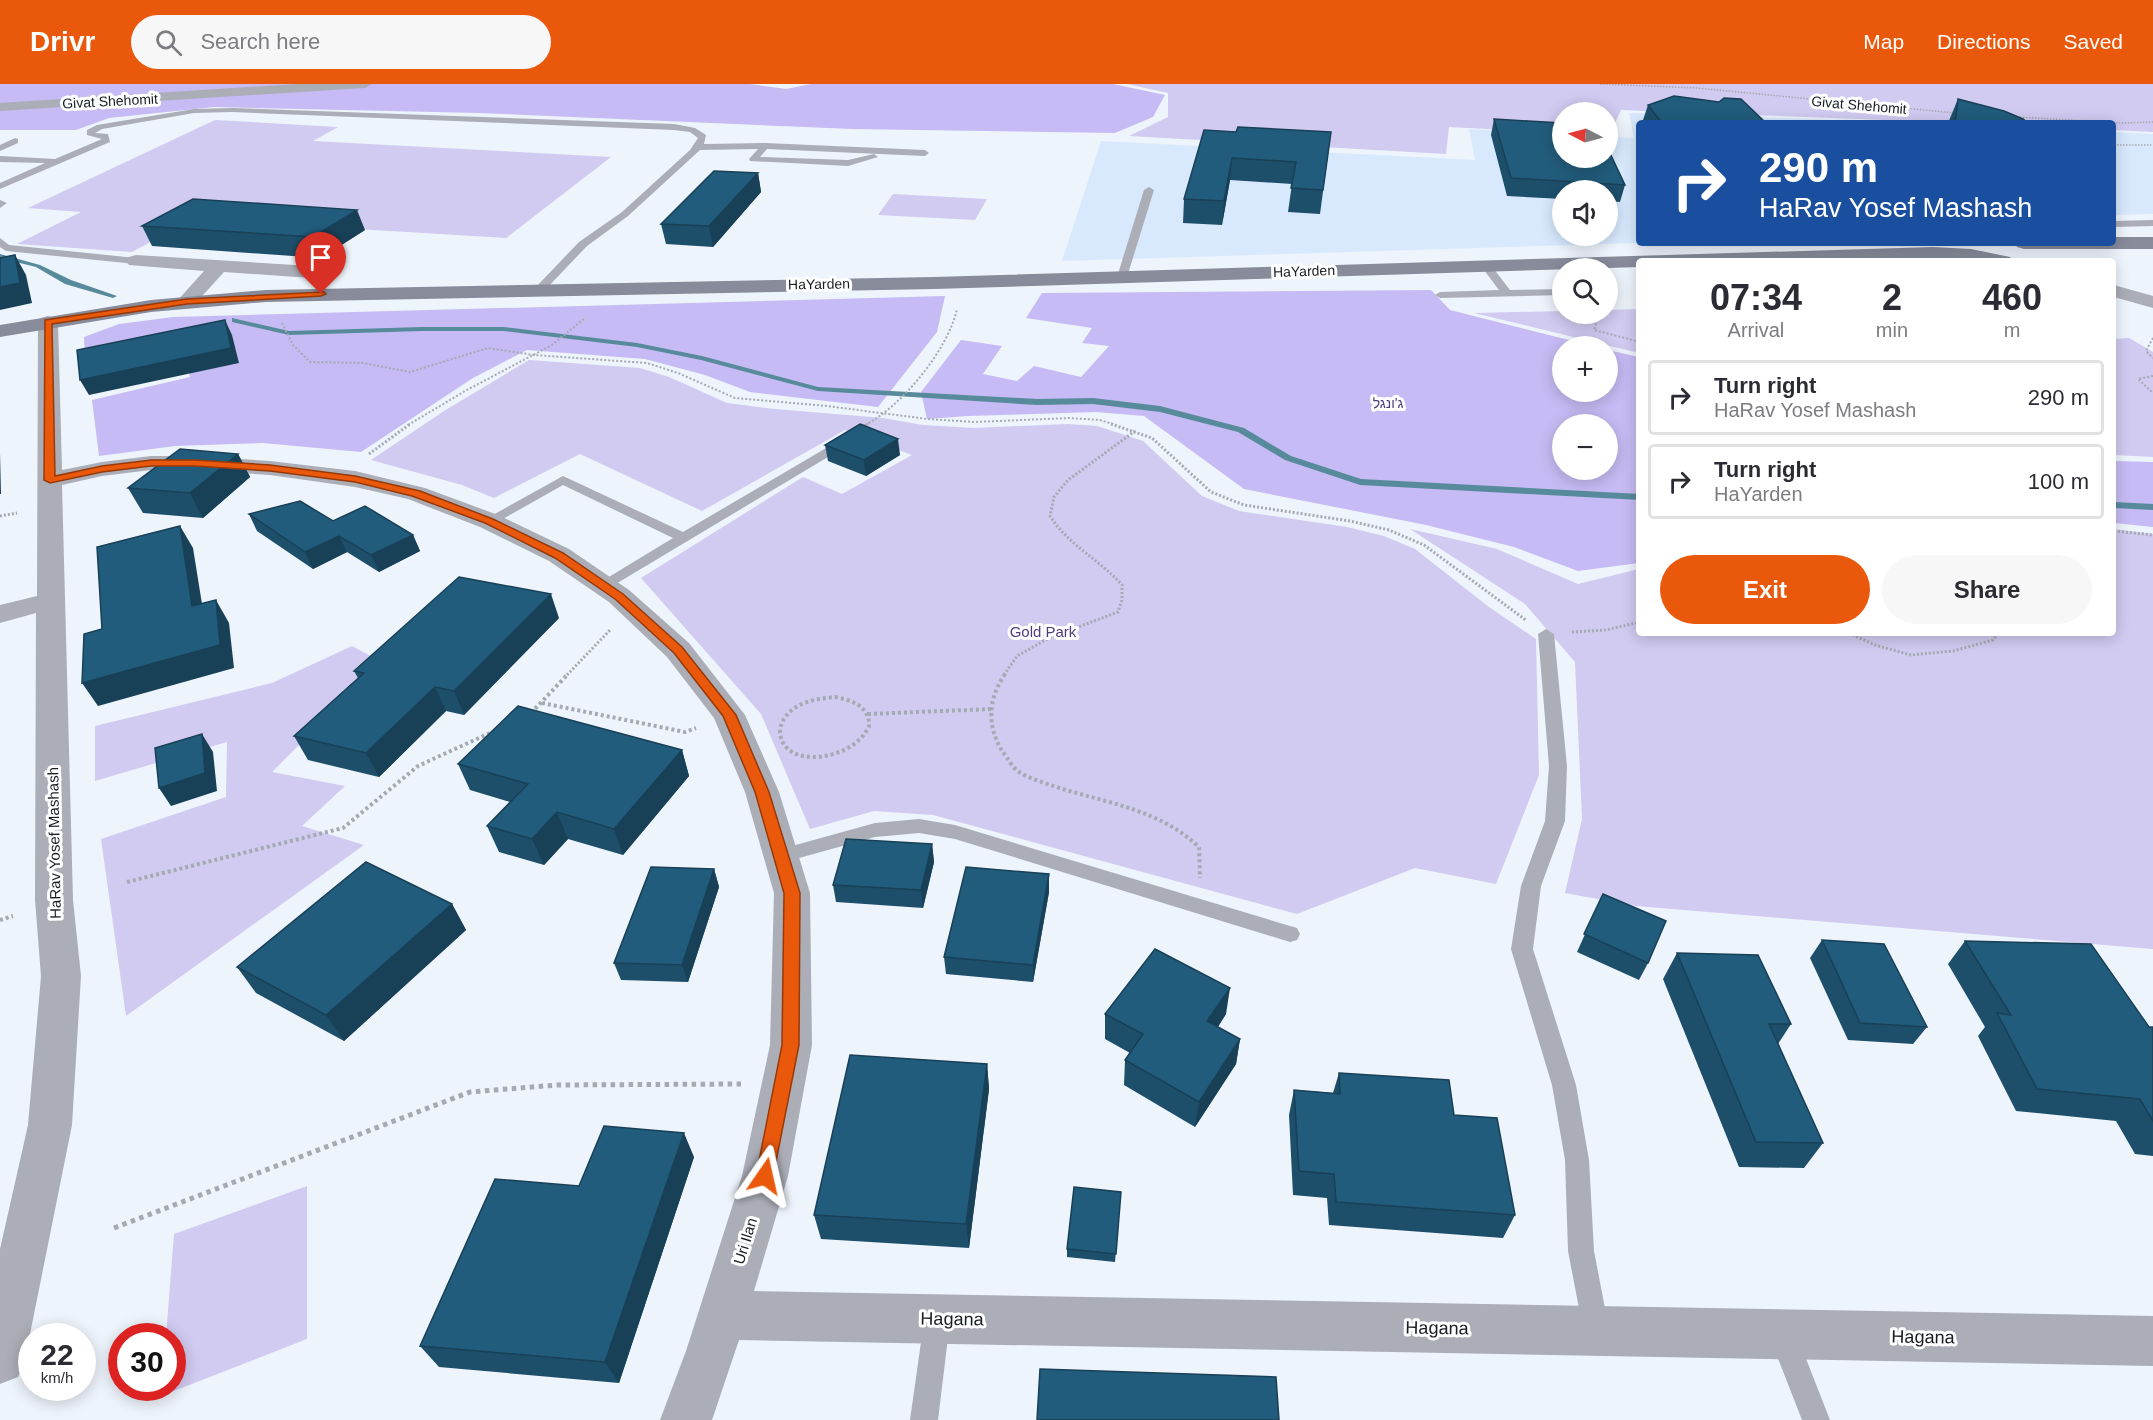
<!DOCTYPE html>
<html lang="en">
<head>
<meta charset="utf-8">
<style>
  body { margin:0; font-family:Helvetica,"Noto Sans Hebrew",sans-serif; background:#f7f7f7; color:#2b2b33; height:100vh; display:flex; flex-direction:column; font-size:22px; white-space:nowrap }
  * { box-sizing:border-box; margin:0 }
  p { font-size:20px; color:#7c7c81 }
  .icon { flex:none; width:33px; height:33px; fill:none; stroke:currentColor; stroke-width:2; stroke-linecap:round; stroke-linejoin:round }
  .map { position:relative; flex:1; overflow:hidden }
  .drawer { position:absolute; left:1636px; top:174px; width:480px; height:378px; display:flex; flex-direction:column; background:#fff; border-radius:6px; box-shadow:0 3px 15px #0003 }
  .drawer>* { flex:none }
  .guide { position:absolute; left:1636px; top:36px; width:480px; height:126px; border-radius:6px; box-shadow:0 3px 15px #0003; background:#1a4fa0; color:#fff; overflow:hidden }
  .needle { width:39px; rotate:276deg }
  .fabs { position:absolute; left:1552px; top:18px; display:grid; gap:12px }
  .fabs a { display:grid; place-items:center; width:66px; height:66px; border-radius:50%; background:#fff; box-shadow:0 3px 15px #0003; font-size:30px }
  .speed { position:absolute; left:18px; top:1239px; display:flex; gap:12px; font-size:30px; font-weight:700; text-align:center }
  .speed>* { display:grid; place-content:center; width:78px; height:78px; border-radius:50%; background:#fff; box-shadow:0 3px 15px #0003; line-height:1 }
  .speed small { font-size:15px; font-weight:400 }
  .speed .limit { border:9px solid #d22; background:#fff; color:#111 }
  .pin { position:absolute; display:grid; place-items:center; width:51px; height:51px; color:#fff; margin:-62px -26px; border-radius:50% 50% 50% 0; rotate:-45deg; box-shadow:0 0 6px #0007 }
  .pin .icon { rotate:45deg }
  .me { position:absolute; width:66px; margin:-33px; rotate:11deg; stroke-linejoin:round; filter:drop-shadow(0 0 4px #0008) }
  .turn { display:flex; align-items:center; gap:21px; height:126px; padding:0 24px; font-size:27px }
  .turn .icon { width:78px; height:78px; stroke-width:2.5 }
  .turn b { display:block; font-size:42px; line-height:51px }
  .eta { display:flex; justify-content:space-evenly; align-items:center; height:102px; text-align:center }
  .eta b { font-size:36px; font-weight:700; line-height:42px }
  .primary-button { display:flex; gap:12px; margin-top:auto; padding:12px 24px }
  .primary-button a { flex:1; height:69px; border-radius:36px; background:#ea580c; color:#fff; font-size:24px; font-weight:700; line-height:69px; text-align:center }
  .primary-button a+a { background:#f7f7f7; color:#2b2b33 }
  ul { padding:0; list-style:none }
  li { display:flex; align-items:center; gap:18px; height:75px; margin:0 12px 9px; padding:0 12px; border:3px solid #e1e1e2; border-radius:6px }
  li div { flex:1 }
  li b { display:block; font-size:22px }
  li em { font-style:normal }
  header { display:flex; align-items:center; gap:36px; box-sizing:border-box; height:84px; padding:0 30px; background:#ea580c; color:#fff }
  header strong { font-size:28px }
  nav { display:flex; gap:33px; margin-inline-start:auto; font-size:21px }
  .search { width:420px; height:54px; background:#f7f7f7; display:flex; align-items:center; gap:15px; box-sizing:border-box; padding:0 21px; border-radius:33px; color:#7c7c81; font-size:22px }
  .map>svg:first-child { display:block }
  .built { fill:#d8e9fe; fill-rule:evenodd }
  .green { fill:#d1caf1 }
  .forest { fill:#c6bbf4; fill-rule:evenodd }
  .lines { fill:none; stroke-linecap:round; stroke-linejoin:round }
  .stream { fill:#578b9c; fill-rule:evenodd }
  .path-far4 { stroke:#a5aab2; stroke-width:1.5; stroke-dasharray:1.5 1.5; stroke-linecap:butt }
  .path-far3 { stroke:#a5aab2; stroke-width:2; stroke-dasharray:2 2; stroke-linecap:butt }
  .path-far2 { stroke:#a5aab2; stroke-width:3; stroke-dasharray:2 2; stroke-linecap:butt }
  .path-far1 { stroke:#a5aab2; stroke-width:4; stroke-dasharray:3 3; stroke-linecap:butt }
  .path { stroke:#a5aab2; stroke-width:5; stroke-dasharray:4.5 4.5; stroke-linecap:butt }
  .lane { fill:#abadb7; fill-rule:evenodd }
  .street { fill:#abadb7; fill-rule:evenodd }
  .secondary { fill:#878b9a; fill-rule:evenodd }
  .wall { fill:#1d4f6b }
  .shaded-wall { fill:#184057 }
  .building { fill:#225c7c; stroke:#184057; stroke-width:1.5 }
  .route { fill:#ea580c; stroke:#983908; stroke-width:1.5 }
  .labels { text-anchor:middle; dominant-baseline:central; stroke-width:6; stroke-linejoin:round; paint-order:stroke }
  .far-street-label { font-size:14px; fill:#191e25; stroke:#fff }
  .far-park-label { font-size:14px; fill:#4f3c7f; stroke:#fff }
  .park-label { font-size:15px; fill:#4f3c7f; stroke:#fff }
  .street-label { font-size:15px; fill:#191e25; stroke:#fff }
  .near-street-label { font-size:18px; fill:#191e25; stroke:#fff }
</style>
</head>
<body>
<header>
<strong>Drivr</strong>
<div class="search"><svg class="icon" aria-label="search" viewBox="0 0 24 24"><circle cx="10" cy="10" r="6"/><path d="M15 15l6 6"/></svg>Search here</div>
<nav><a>Map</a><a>Directions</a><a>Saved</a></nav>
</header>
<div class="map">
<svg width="2153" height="1336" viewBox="0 0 2153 1336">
  <rect width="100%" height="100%" fill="#eef4fc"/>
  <g class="built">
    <path d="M1629,29l294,10h-283l-1,120 -577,18 39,-120 374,19 -6,-31 94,5v24h45v-21l26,1zM1563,106h45v46h-45z"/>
    <polygon points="2114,48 2153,50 2153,130 2114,131"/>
  </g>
  <g class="green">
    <polygon points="1127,0 2153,0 2153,48 2114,46 2114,39 1964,39 1621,26 1609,52 1608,28 1563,28 1563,49 1449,43 1446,70 1129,52 1168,33 1168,9"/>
    <polygon points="215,36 338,43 313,57 611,73 506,154 193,135 132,168 17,160 81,128 28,124"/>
    <polygon points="893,110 987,115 975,136 878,131"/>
    <polygon points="1639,225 1639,269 1474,229 1563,227 1563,230 1608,230 1608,226"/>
    <polygon points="2129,254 2153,268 2153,373 2114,371 2114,255"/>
    <polygon points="529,276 640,284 669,293 727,319 775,325 883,334 923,341 973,344 1068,340 1097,342 1143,357 1202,412 1239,427 1347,443 1384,452 1415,465 1489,523 1536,555 1539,691 1496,800 1415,784 1297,830 933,731 874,727 810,745 761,630 641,494 803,393 842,410 912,371 845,346 702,427 580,370 494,414 462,401 371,376 444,327"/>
    <polygon points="1410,445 1497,465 1578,500 1639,485 1640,549 2114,549 2114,445 2153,450 2153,865 1636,822 1565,809 1582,735 1575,578 1525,520"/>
    <polygon points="352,562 382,578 272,688 345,702 302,742 364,761 126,932 101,755 226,713 227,658 95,697 95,642 272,599"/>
    <polygon points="307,1102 307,1255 161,1312 162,1304 172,1304 172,1252 166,1252 174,1150"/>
  </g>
  <g class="forest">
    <polygon points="0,0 750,0 786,5 811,0 1113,0 1165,11 1153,33 1115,49 852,45 478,29 214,23 109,34 76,46 0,46"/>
    <path d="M1431,206l19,20 143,36h-30v46h45v-42l31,7v206l-61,8 -64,-24 -88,-22 -182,-36 -100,-73 -48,-4 -128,4 -41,3 -6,-27 40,-52 41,6 -19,28 34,7 17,-15 47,11 28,-31 -27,-3 10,-15 -66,-10 16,-25zM1563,340h45v46h-45z"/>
    <polygon points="945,212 937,248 878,323 750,308 705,291 645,275 527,266 473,294 361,368 263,359 175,362 99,372 92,316 190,293 182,255 85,276 84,253 119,240 173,233"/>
    <polygon points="2114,377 2153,378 2153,443 2114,439"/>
  </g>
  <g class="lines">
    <g class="stream">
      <polygon points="0,170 40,181 71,196 117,212 113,214 65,200 36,183 0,174"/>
      <polygon points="232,234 289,247 422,243 504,243 637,259 702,272 818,303 1037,315 1093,314 1160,322 1244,344 1291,372 1361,395 1640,410 1640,416 1360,401 1285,376 1238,348 1160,328 1093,320 1037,321 818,307 701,276 637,263 504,247 422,247 289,251 232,238"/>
      <polygon points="2114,418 2153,420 2153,426 2114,424"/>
    </g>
    <g class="path-far4">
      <polyline points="1600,0 1697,4 1955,29"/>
      <polyline points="2017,33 2122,39 2153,38"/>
      <polyline points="2114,61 2153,61"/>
    </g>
    <g class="path-far3">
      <polyline points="1608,206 1614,219 1608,224"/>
      <polyline points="1603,230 1597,236 1594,246 1640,258"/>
      <polyline points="282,239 293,261 310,278 363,279 410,288 488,264 534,271 647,279 678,289 735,314 827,322 927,335 975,338 1069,334 1100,336 1116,341"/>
      <polyline points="2153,254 2146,267 2153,274"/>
      <polyline points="2153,292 2138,295 2153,309"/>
      <polyline points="408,341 465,307 552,261 585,234"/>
      <path d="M865,341c36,-18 83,-75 92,-116"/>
    </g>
    <g class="path-far2">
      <polyline points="1111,340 1152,354 1211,408 1244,421 1350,437 1389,446 1424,461 1527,537"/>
      <polyline points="860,344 868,340"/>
      <polyline points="369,370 410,340"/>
      <polyline points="0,432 17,429"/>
      <polyline points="2114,447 2153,451"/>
      <polyline points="1572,548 1606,546 1640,538"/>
      <polyline points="1849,549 1875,561 1911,571 1953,567 1993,556 1998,549"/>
      <polyline points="567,591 610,546"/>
      <path d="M1004,591l13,-19 32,-18 69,-26 4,-12v-15c-22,-25 -54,-40 -72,-69l4,-19 14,-17 67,-49"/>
    </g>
    <g class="path-far1">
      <path d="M1005,590c-19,27 -18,58 2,84 3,4 7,11 12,14 13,8 32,13 47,18 48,14 96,22 133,57l1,31"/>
      <path d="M835,613c16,3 35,9 34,29 -14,35 -90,46 -89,3 6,-25 32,-30 55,-32z"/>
      <polyline points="542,619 685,648 696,644"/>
      <polyline points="531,629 568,590"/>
      <polyline points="868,630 992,625"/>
      <polyline points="127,798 343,744 418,682 492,648"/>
      <polyline points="0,836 13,832"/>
    </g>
    <polyline class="path" points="114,1144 470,1008 557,1001 741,1000"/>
    <g class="lane">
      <polygon points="232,24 674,40 695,44 706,51 704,60 765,59 925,66 929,69 925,72 767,65 760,73 848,76 874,70 878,73 848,82 750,77 749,75 758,65 700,66 628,132 587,162 544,207 536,207 536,203 579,158 622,128 690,66 698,54 690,48 674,46 232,28 194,29 102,45 95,49 108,50 110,58 0,105 0,99 45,79 0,78 0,72 55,75 102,55 87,51 87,46 97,41 194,25"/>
      <polygon points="15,54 18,55 18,59 0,67 0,61"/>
      <polygon points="1149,103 1154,106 1127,193 1126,195 1118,195 1117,193 1144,106"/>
      <polygon points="0,116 7,119 0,124"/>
      <polygon points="2153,136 2153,142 2114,143 2114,137"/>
      <polygon points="0,154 9,161 136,174 141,177 136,180 6,167 0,163"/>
      <polygon points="1486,179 1490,180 1510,206 1563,205 1563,211 1440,214 1435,211 1440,208 1499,206 1481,182"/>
      <polygon points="833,360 838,361 840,364 838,367 604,507 599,505 596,502 599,499 673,454 563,401 494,440 489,441 482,437 563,392 683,448"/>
      <polygon points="1546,545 1554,550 1567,682 1565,737 1541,802 1533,865 1576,1001 1589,1076 1594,1167 1609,1245 1606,1255 1596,1258 1586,1255 1583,1245 1568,1167 1565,1076 1552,1001 1511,865 1521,802 1545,737 1549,682 1538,550"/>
      <polygon points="919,735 955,741 1290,842 1297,844 1300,850 1297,856 1290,858 955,755 919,749 875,753 781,779 774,777 771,772 774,767 875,739"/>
      <polygon points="937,1224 946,1228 950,1237 938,1336 910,1336 924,1237 928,1228"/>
      <polygon points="1784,1240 1794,1244 1830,1336 1802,1336 1770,1254 1774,1244"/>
    </g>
    <g class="street">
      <polygon points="297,0 372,0 365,4 0,27 0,19"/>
      <polygon points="136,171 311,182 318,184 321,188 318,192 311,194 224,188 194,221 180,221 177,217 204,187 129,181 126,177 129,173"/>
      <polygon points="2114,201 2153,212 2153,224 2114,213"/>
      <polygon points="48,232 55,234 58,238 62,386 102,378 151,372 195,372 270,377 355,387 425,404 498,431 569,465 629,506 689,559 745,631 779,708 810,809 812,961 788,1092 754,1207 2153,1232 2153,1282 739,1256 712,1336 660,1336 686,1267 742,1092 770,961 774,809 745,708 714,634 667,573 609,518 549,477 480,443 408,415 355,403 270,391 195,386 151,386 102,392 62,401 73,816 81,892 72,1041 25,1275 18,1293 0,1300 0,1165 28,1041 41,892 35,816 36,529 0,539 0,521 37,512 38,238 41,234"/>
    </g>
    <g class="secondary">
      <polygon points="2114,153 2153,153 2153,165 2024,165 2017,163 2015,159 2114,159"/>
      <polygon points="1933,163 1971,165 2010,173 2013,177 1933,175 1640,177 1640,183 934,205 266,218 151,228 0,253 0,241 151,216 266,206 934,193"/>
    </g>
  </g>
  <g class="wall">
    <polygon points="1958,15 2028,39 1948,39"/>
    <polygon points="1719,18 1766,39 1642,39 1648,21"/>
    <polygon points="1494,35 1563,74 1625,101 1620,118 1608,117 1608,106 1563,106 1563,115 1507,112 1491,51"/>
    <polygon points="1236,48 1331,48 1320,130 1288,128 1292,100 1230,96 1222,141 1183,139 1184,115"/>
    <polygon points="758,89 761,108 713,163 666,160 661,140"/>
    <polygon points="142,142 365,146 321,174 152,162"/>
    <polygon points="825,361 900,371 866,392 828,377"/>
    <polygon points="238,370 250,393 203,434 143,429 128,404"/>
    <polygon points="249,430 413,451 420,467 379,488 347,468 313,485 257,447"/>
    <polygon points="559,534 464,631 446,627 379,693 308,676 294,652 358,594 354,587"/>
    <polygon points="682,666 689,692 623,771 568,755 544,781 499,768 487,742 510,718 470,706 458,680"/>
    <polygon points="932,760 934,778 923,824 836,818 833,801"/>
    <polygon points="714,785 719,803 688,898 621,896 614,879"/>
    <polygon points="1049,808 1033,898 946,890 944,873"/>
    <polygon points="1603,810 1648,879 1639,896 1577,868"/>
    <polygon points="452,820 466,846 344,957 256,909 237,883"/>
    <polygon points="1822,856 1927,943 1913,960 1848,956 1810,874"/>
    <polygon points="1965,857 2149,943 2153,943 2153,1072 2135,1070 2116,1037 2016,1027 1978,952 1985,943 1948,880"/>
    <polygon points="1677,869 1791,940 1778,960 1823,1059 1804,1084 1739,1083 1663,895"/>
    <polygon points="1105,930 1226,930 1218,943 1240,955 1236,980 1195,1043 1124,1001 1125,976 1130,969 1105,955"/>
    <polygon points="987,980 989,1005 969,1164 821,1155 814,1131"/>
    <polygon points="1339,989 1454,1031 1515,1131 1503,1154 1329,1141 1327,1114 1293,1111 1289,1031 1294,1006 1333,1009"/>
    <polygon points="694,1073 619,1299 439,1283 420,1262 579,1102"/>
    <polygon points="1121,1108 1115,1178 1067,1173 1067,1165"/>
  </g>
  <g class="shaded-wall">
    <polygon points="1232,74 1230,96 1222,141 1224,117"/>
    <polygon points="758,89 761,108 713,163 709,142"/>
    <polygon points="357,126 365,146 321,174 313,153"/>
    <polygon points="15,171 26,191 32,219 0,226 0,203"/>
    <polygon points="225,236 232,251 239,279 89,311 80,296"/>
    <polygon points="898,355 900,371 866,392 864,376"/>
    <polygon points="0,369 1,410 0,410"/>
    <polygon points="238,370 250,393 203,434 190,409"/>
    <polygon points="180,442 193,464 206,545 192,522"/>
    <polygon points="413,451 420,467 379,488 371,471"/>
    <polygon points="339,452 347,468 313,485 305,468"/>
    <polygon points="551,510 559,534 464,631 454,607"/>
    <polygon points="216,516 229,539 234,584 98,622 82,599"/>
    <polygon points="435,603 446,627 379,693 366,669"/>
    <polygon points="202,650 213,668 217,707 171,722 159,704"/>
    <polygon points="682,666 689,692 623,771 614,745"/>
    <polygon points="557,728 568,755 544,781 532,755"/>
    <polygon points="932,760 934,778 923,824 921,806"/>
    <polygon points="714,785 719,803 688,898 682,881"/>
    <polygon points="1049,790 1049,808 1033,898 1033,881"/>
    <polygon points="452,820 466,846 344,957 326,931"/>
    <polygon points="1230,904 1226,930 1204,963 1207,937"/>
    <polygon points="1240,955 1236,980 1195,1043 1199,1018"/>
    <polygon points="987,980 989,1005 969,1164 966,1140"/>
    <polygon points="684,1049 694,1073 619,1299 605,1278"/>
  </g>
  <g class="building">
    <polygon points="1674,12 1719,18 1724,14 1741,15 1766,39 1662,39 1648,21"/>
    <polygon points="1958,15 2004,27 2023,35 2028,39 1955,39"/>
    <polygon points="1494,35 1562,39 1563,74 1608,74 1608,65 1625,101 1511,94"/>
    <polygon points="1238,43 1331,48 1323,106 1291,104 1296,78 1232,74 1224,117 1184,115 1204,46 1236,48"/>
    <polygon points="714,87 758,89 709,142 661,140"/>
    <polygon points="193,115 357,126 313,153 142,142"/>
    <polygon points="15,171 20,199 0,203 0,174"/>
    <polygon points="225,236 231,264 80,296 77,266"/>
    <polygon points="860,340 898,355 864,376 825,361"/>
    <polygon points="180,365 238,370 190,409 128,404"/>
    <polygon points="300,417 333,437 365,422 413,451 371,471 339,452 305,468 249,430"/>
    <polygon points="180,442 192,522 216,516 220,561 82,599 84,550 102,545 97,463"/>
    <polygon points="459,493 551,510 454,607 435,603 366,669 294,652 364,589 354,587"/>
    <polygon points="518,622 682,666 614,745 557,728 532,755 487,742 528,700 458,680"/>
    <polygon points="202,650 205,689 159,704 155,664"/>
    <polygon points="846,755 932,760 921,806 833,801"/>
    <polygon points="366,778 452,820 326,931 237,883"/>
    <polygon points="651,783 714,785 682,881 614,879"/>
    <polygon points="966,783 1049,790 1033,881 944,873"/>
    <polygon points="1603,810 1666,837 1648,879 1584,850"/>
    <polygon points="1822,856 1884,860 1927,943 1860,939"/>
    <polygon points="1965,857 2091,860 2149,943 2153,943 2153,1037 2140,1015 2037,1005 1997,929 2011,931"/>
    <polygon points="1155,865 1230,904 1207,937 1240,955 1199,1018 1125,976 1143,950 1105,930"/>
    <polygon points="1677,869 1758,871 1791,940 1769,940 1823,1059 1756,1058"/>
    <polygon points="850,971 987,980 966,1140 814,1131"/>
    <polygon points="1339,989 1449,996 1454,1031 1497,1034 1515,1131 1336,1118 1334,1090 1299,1087 1294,1006 1340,1010"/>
    <polygon points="604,1042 684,1049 605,1278 420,1262 495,1095 579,1102"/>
    <polygon points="1074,1103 1121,1108 1116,1170 1067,1165"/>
    <polygon points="1040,1285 1276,1293 1279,1336 1037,1336"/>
  </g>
  <polygon class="route" points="324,208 326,210 321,212 187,220 52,240 55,392 102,382 151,376 195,376 270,381 355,392 420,407 493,435 563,469 623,510 682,563 736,631 769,708 800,809 799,961 772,1098 765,1100 758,1098 756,1092 782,961 784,809 755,708 723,632 674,569 615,515 555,474 485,439 412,412 355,398 270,387 195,382 151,382 102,388 50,399 44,396 45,236 187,215"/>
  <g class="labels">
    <g class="far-street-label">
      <text transform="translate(110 17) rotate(-3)">Givat Shehomit</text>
      <text transform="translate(1859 21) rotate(5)">Givat Shehomit</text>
      <text transform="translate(1304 187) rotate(-2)">HaYarden</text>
      <text transform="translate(819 200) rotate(-1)">HaYarden</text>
    </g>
    <g class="far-park-label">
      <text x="1388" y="319">ג'ונגל</text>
    </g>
    <g class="park-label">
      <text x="1043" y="547">Gold Park</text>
    </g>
    <g class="street-label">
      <text transform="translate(54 759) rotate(-91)">HaRav Yosef Mashash</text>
      <text transform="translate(745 1157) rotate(-73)">Uri Ilan</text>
    </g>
    <g class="near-street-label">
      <text transform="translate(952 1235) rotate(1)">Hagana</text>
      <text transform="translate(1437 1244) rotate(1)">Hagana</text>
      <text transform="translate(1923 1253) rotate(1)">Hagana</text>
    </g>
  </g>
</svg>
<div class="fabs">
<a><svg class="needle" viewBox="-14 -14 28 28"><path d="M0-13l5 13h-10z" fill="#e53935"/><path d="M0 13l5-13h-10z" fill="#7c7c81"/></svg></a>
<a><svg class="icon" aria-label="sound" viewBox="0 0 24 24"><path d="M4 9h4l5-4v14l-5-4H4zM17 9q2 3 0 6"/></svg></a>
<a><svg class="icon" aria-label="search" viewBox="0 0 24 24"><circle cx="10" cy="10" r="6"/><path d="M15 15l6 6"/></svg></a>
<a>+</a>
<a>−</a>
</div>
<div class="speed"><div>22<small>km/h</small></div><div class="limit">30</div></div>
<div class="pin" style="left:321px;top:210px;background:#d93025"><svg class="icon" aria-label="arrive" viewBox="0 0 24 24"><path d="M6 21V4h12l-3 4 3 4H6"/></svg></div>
<svg class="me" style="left:765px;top:1092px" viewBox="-20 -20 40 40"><path d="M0-17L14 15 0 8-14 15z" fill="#ea580c" stroke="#fff" stroke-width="4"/></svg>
<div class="guide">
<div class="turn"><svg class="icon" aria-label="right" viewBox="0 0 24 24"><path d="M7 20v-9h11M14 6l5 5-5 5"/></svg><div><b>290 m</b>HaRav Yosef Mashash</div></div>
</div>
<section class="drawer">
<div class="eta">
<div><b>07:34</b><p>Arrival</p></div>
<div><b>2</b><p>min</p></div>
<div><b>460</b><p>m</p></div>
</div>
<ul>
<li><svg class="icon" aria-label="right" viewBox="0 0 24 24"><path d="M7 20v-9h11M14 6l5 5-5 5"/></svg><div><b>Turn right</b><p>HaRav Yosef Mashash</p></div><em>290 m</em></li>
<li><svg class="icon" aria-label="right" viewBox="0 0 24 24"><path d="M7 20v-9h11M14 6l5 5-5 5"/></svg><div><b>Turn right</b><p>HaYarden</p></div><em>100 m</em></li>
</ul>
<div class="primary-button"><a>Exit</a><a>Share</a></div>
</section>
</div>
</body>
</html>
